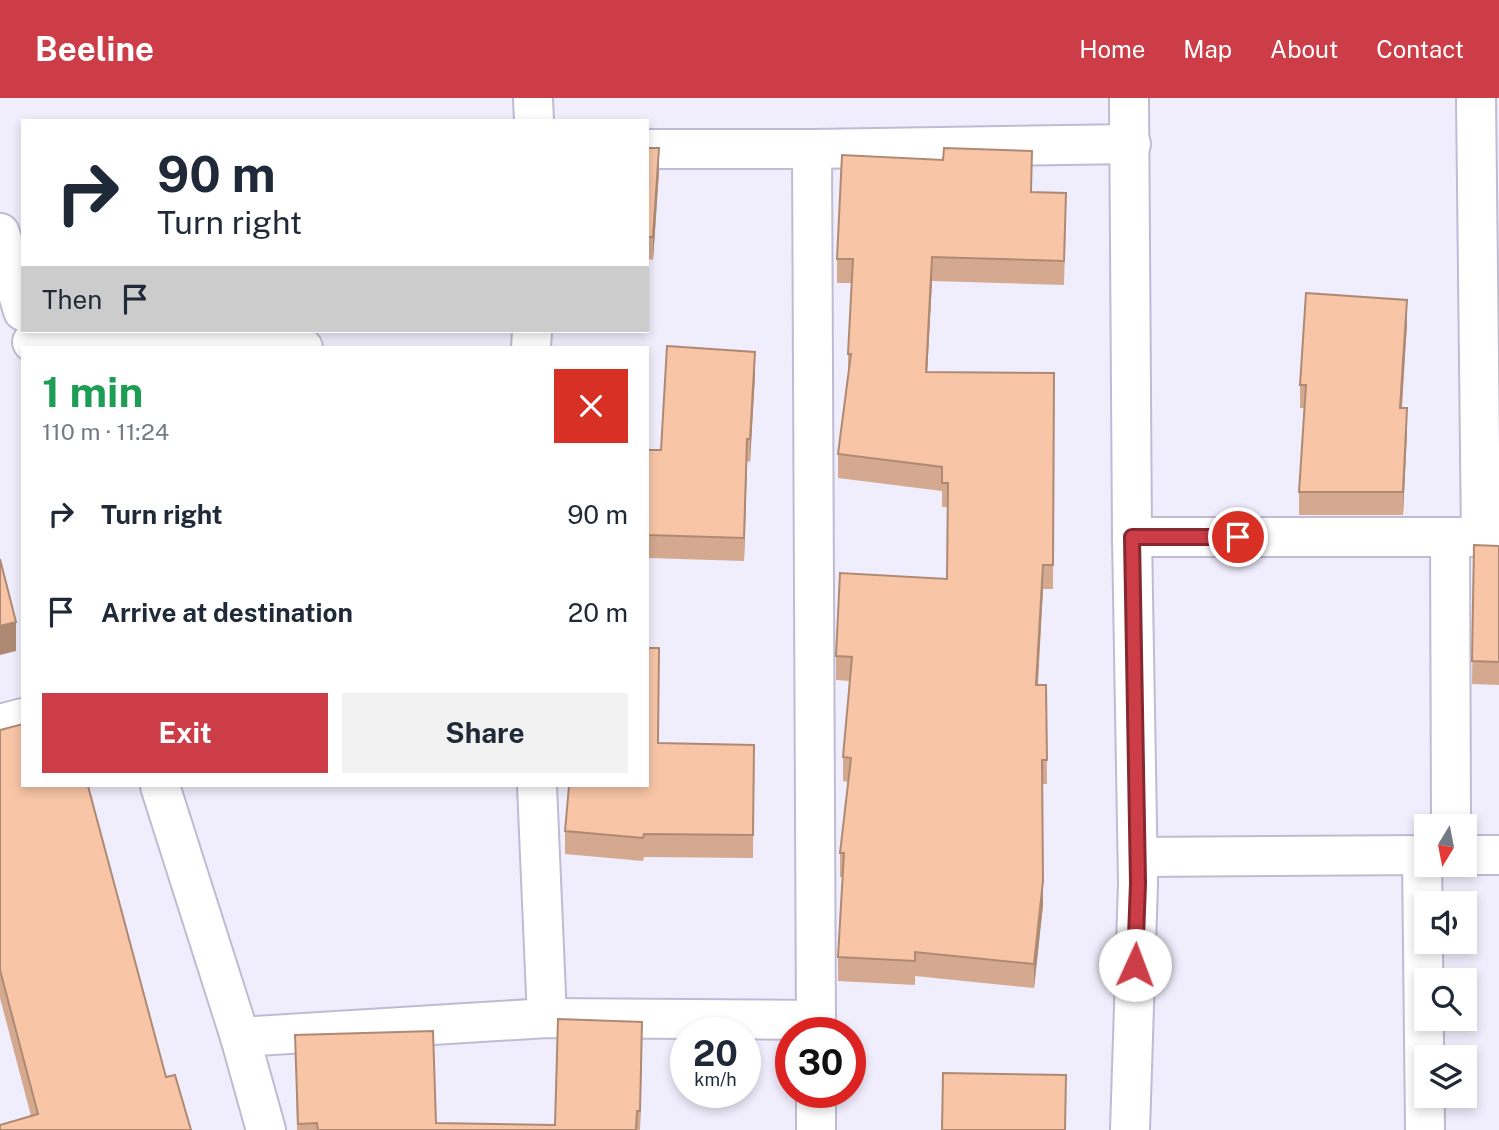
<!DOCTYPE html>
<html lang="en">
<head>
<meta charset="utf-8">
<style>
  body { margin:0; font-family:"Public Sans",sans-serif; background:#f2f2f3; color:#1f2937; height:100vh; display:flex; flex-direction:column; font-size:26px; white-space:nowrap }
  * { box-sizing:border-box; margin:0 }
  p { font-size:23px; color:#747a83 }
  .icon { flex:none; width:38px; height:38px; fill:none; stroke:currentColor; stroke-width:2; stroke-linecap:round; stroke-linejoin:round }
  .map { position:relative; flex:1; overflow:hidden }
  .drawer { position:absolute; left:21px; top:248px; width:628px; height:441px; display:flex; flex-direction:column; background:#fff; border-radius:0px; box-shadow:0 4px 10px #0003 }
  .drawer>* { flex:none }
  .hud { position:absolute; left:21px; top:21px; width:628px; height:214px; border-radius:0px; box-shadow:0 4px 10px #0003; background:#fff; color:#1f2937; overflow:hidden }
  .needle { width:46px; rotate:190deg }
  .buttons { position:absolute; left:1414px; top:716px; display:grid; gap:14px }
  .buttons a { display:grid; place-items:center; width:63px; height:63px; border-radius:0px; background:#fff; box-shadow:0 4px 10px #0003; font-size:35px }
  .speed { position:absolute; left:670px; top:919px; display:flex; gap:14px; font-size:35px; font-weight:700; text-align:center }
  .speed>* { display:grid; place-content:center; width:91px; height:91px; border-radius:50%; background:#fff; box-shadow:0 4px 10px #0003; line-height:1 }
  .speed small { font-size:18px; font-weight:400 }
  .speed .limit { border:10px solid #d22; background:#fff; color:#111 }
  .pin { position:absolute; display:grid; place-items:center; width:60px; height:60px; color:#fff; margin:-30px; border:4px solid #fff; border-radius:50%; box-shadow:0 2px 7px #0007 }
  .me { position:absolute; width:77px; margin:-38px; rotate:2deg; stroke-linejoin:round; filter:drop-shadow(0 0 5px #0008) }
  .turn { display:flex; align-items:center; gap:24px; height:147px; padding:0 21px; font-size:32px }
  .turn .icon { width:91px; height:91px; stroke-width:2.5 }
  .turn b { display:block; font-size:49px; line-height:60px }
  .then { display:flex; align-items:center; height:66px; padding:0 21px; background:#0003; gap:14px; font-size:26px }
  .round { display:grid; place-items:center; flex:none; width:74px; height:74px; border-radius:0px; background:#f2f2f3 }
  .summary { display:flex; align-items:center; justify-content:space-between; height:119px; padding:0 21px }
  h1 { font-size:42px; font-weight:700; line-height:52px; color:#1e9e55 }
  .cta { display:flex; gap:14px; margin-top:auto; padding:14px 21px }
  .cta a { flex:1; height:80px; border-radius:0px; background:#cd3d48; color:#fff; font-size:28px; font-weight:700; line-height:80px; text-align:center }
  .cta a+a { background:#f2f2f3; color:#1f2937 }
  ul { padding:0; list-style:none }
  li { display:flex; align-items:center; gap:21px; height:98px; padding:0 21px }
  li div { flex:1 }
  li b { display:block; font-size:26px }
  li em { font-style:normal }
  header { display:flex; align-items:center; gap:42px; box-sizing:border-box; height:98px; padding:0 35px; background:#cd3d48; color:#fff }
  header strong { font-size:33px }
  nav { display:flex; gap:38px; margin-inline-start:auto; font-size:24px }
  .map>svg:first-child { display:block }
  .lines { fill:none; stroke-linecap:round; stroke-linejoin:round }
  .minor-casing { stroke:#bfbbd2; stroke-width:42 }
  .minor { stroke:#fff; stroke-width:38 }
  .wall { fill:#d5a98f }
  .shaded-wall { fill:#ae8a74 }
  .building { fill:#f8c5a6; stroke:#ae8a74; stroke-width:2 }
  .route-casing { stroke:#85282f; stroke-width:18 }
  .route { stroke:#cd3d48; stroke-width:12 }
</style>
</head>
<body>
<header>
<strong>Beeline</strong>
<nav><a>Home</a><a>Map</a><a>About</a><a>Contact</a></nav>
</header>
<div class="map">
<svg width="1499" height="1032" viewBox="0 0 1499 1032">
  <rect width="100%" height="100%" fill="#f0eefd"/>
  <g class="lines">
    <defs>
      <g id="minor">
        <polyline points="533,0 534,23"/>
        <polyline points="1129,0 1132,439 1138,785 1130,1032"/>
        <polyline points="1476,0 1481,439"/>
        <polyline points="648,51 812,51 1131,46"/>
        <polyline points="812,51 816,934"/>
        <polyline points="0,135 23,213"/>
        <polyline points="32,244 303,250"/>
        <polyline points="531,250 532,233"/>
        <polyline points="1132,439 1499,439"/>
        <polyline points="1450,439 1451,728"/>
        <polyline points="0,626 23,620"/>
        <polyline points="160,688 240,939 266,1032"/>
        <polyline points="537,688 547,920"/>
        <polyline points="1422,757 1425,1032"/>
        <polyline points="1465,757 1499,757"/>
        <polyline points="1138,759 1426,757"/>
        <polyline points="240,939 547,920 816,922"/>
        <polyline points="816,1032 816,994"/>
      </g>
    </defs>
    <use href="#minor" class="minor-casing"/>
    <use href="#minor" class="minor"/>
  </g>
  <g class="wall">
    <polygon points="648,50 659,73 653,162 648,161"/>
    <polygon points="1032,94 1066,119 1064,187 932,183 927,274 1054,275 1053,491 1043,491 1038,587 1046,587 1047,686 1042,686 1043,807 1034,890 915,878 915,887 838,883 838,859 843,779 840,779 840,755 848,684 843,683 843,659 850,583 836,582 836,558 947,481 947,409 942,409 942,393 838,380 838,356 848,280 848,256 852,185 837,185 837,161"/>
    <polygon points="1407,225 1402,310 1407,333 1403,417 1299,417 1299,394 1304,310 1300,310 1300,287"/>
    <polygon points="755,277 750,364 747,363 744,463 648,460 648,352 661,352"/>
    <polygon points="1474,447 1499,448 1499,587 1472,586"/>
    <polygon points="0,632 166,979 31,1018 0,900"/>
    <polygon points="658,645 754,647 753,760 644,759 643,763 565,756 565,733"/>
    <polygon points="295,937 436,1025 555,1027 642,947 640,1032 297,1032"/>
  </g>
  <g class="shaded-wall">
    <polygon points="659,50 659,73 653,162 653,139"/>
    <polygon points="932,159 932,183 926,298 926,274"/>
    <polygon points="1407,202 1407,225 1400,333 1400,310"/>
    <polygon points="755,254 755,277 750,364 750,341"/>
    <polygon points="1407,310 1407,333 1403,417 1403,394"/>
    <polygon points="747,341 747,363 744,463 744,440"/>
    <polygon points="1043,467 1043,491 1036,611 1036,587"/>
    <polygon points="16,524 16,553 0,557 0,528"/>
    <polygon points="1043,783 1043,807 1034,890 1034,866"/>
    <polygon points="642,924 642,947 640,1032 640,1013"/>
  </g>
  <g class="building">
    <polygon points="648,50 659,50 653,139 648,139"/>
    <polygon points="944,50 1032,53 1031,94 1066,95 1064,163 932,159 926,274 1054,275 1053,467 1043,467 1036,587 1046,587 1047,662 1042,662 1043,783 1034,866 915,854 915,863 838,859 844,755 840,755 851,660 843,659 852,559 836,558 840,475 947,481 948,385 942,385 942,369 838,356 851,256 848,256 853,161 837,161 842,57 943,62"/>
    <polygon points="1306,195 1407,202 1400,310 1407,310 1403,394 1299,394 1306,287 1300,287"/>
    <polygon points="667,248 755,254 750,341 747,341 744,440 648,437 648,352 661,352"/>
    <polygon points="1474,447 1499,448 1499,564 1472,563"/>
    <polygon points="0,461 16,524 0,528"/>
    <polygon points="648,550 659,550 658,645 754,647 753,737 644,736 643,740 565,733 569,688 648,688"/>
    <polygon points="23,626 23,688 88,688 166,979 175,977 191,1032 0,1032 0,1027 38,1016 0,872 0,632"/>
    <polygon points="558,921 642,924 640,1013 637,1013 636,1032 318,1032 317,1025 298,1026 295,937 433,933 436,1025 555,1027"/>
    <polygon points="943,975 1066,977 1065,1032 942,1032"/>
  </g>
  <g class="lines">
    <defs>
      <polyline id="route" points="1135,867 1138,785 1132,439 1238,439"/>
    </defs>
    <use href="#route" class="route-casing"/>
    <use href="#route" class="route"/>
  </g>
</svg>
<div class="buttons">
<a><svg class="needle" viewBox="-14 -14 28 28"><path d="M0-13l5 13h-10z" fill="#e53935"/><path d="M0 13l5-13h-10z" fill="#747a83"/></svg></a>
<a><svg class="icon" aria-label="sound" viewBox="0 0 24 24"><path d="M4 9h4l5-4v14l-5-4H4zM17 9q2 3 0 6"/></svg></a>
<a><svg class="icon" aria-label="search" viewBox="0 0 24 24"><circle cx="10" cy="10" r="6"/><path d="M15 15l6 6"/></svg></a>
<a><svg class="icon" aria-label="layers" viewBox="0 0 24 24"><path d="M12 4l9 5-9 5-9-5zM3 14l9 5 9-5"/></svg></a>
</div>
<div class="speed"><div>20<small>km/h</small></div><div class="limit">30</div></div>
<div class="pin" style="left:1238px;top:439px;background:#d93025"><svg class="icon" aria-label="arrive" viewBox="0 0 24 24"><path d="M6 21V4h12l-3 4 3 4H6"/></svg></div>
<svg class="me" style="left:1135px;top:867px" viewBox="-20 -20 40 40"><circle r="19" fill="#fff"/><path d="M0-13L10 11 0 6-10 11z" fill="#cd3d48"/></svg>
<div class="hud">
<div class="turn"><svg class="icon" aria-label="right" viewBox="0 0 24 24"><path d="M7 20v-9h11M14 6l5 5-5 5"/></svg><div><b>90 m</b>Turn right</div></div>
<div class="then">Then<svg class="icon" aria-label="arrive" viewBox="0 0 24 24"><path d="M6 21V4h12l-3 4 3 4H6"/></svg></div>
</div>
<section class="drawer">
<div class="summary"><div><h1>1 min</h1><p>110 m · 11:24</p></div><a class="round" style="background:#d93025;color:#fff"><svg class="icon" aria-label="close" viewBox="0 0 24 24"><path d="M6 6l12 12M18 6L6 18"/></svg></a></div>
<ul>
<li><svg class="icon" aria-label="right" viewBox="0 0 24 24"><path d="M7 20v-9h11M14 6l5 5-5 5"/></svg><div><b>Turn right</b></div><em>90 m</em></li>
<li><svg class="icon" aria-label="arrive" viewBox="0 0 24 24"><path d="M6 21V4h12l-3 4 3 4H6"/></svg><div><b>Arrive at destination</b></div><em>20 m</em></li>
</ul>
<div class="cta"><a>Exit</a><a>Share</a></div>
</section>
</div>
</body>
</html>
